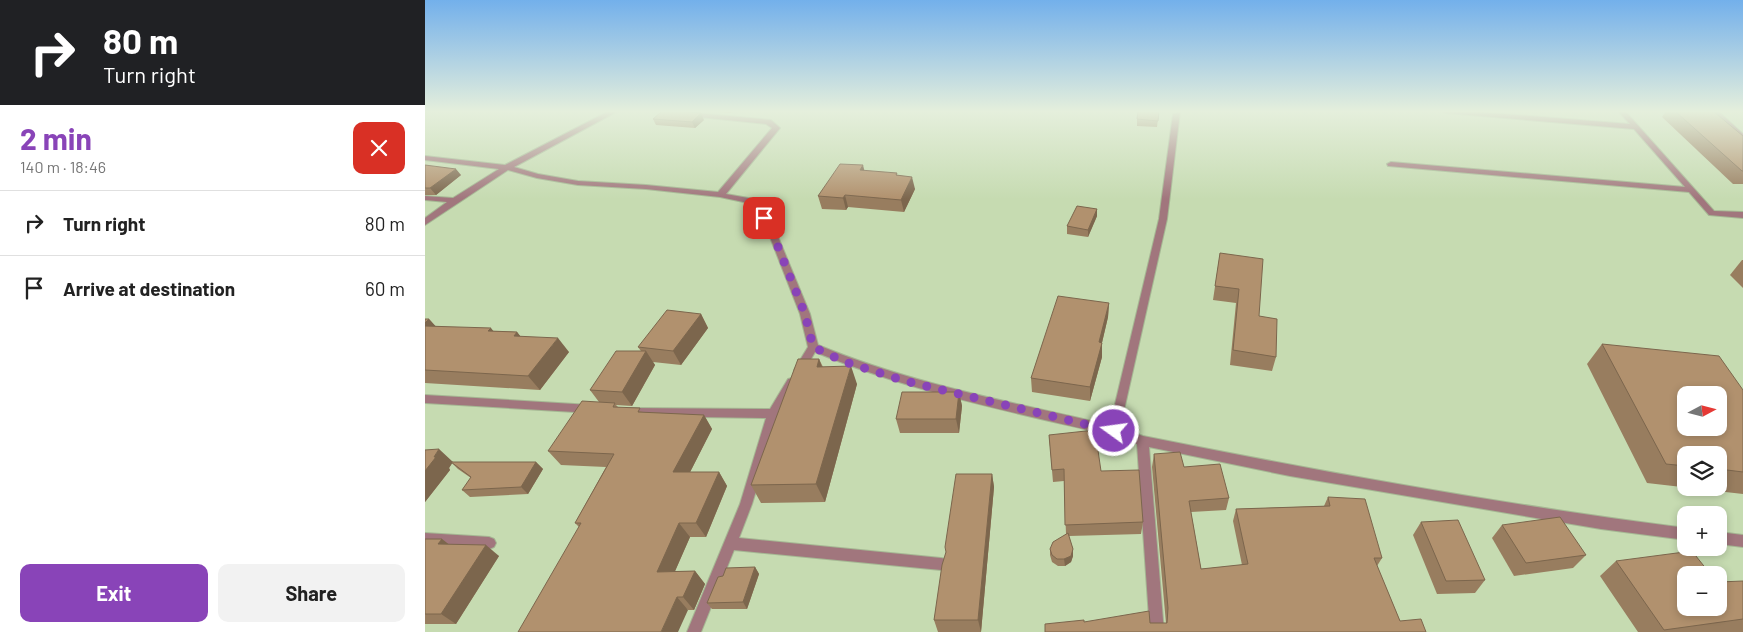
<!DOCTYPE html>
<html lang="en">
<head>
<meta charset="utf-8">
<style>
  body { margin:0; font-family:Barlow,sans-serif; background:#f2f2f2; color:#222; height:100vh; display:flex; flex-direction:column; font-size:19px; white-space:nowrap }
  * { box-sizing:border-box; margin:0 }
  p { font-size:16px; color:#767676 }
  .icon { flex:none; width:28px; height:28px; fill:none; stroke:currentColor; stroke-width:2; stroke-linecap:round; stroke-linejoin:round }
  .map { position:relative; flex:1; overflow:hidden }
  .drawer { display:flex; flex-direction:column; background:#fff; width:425px }
  .drawer>* { flex:none }
  .banner { background:#202124; color:#fff; overflow:hidden }
  .needle { width:32px; rotate:83deg }
  .fabs { position:absolute; left:1252px; top:386px; display:grid; gap:10px }
  .fabs a { display:grid; place-items:center; width:50px; height:50px; border-radius:10px; background:#fff; box-shadow:0 2px 8px #0003; font-size:25px }
  .pin { position:absolute; display:grid; place-items:center; width:42px; height:42px; color:#fff; margin:-21px; border-radius:10px; box-shadow:0 2px 8px #0006 }
  .me { position:absolute; width:55px; margin:-28px; rotate:284deg; stroke-linejoin:round; filter:drop-shadow(0 0 4px #0008) }
  .turn { display:flex; align-items:center; gap:18px; height:105px; padding:0 20px; font-size:22px }
  .turn .icon { width:65px; height:65px; stroke-width:2.5 }
  .turn b { display:block; font-size:35px; line-height:42px }
  .round { display:grid; place-items:center; flex:none; width:52px; height:52px; border-radius:10px; background:#f2f2f2 }
  .overview { display:flex; align-items:center; justify-content:space-between; height:85px; padding:0 20px }
  h1 { font-size:30px; font-weight:700; line-height:38px; color:#8944b8 }
  .button { display:flex; gap:10px; margin-top:auto; padding:10px 20px }
  .button a { flex:1; height:58px; border-radius:10px; background:#8944b8; color:#fff; font-size:20px; font-weight:700; line-height:58px; text-align:center }
  .button a+a { background:#f2f2f2; color:#222 }
  ul { padding:0; list-style:none }
  li { display:flex; align-items:center; gap:15px; height:65px; padding:0 20px; border-top:1px solid #e0e0e0 }
  li div { flex:1 }
  li b { display:block; font-size:19px }
  li em { font-style:normal }
  main { display:flex; flex:1; min-height:0 }
  .map>svg:first-child { display:block }
  .lines { fill:none; stroke-linecap:round; stroke-linejoin:round }
  .minor-casing { stroke:#a5b793; stroke-width:2 }
  .minor { fill:#a1767d; fill-rule:evenodd }
  .wall { fill:#987d5f; fill-rule:evenodd }
  .shaded-wall { fill:#7c664d }
  .building { fill:#b1916e; stroke:#7c664d; fill-rule:evenodd }
  .route { stroke:#8944b8; stroke-width:9; stroke-dasharray:0 16.2 }
</style>
</head>
<body>
<main>
<section class="drawer">
<div class="banner">
<div class="turn"><svg class="icon" aria-label="right" viewBox="0 0 24 24"><path d="M7 20v-9h11M14 6l5 5-5 5"/></svg><div><b>80 m</b>Turn right</div></div>
</div>
<div class="overview"><div><h1>2 min</h1><p>140 m · 18:46</p></div><a class="round" style="background:#d93025;color:#fff"><svg class="icon" aria-label="close" viewBox="0 0 24 24"><path d="M6 6l12 12M18 6L6 18"/></svg></a></div>
<ul>
<li><svg class="icon" aria-label="right" viewBox="0 0 24 24"><path d="M7 20v-9h11M14 6l5 5-5 5"/></svg><div><b>Turn right</b></div><em>80 m</em></li>
<li><svg class="icon" aria-label="arrive" viewBox="0 0 24 24"><path d="M6 21V4h12l-3 4 3 4H6"/></svg><div><b>Arrive at destination</b></div><em>60 m</em></li>
</ul>
<div class="button"><a>Exit</a><a>Share</a></div>
</section>
<div class="map">
<svg width="1318" height="632" viewBox="0 0 1318 632">
  <rect width="100%" height="100%" fill="#c6dbb1"/>
  <g class="lines">
    <defs>
      <g id="minor">
        <path d="M184,111h9l-104,56 24,7 40,7 68,4 72,7 54,-64 -6,-4 -77,-8h-3v-4l85,8 9,8 -54,66 28,5 8,8 12,20 36,87 8,31c94,39 193,57 292,80l49,-206 14,-105 7,-2 -13,107 -47,209 23,8c180,36 361,69 543,92v12l-85,-11 -311,-53 -141,-29 15,185h-14l-13,-188 -23,-8c-101,-24 -203,-44 -299,-84l-12,21h-8l-1,-3 14,-23 -8,-33 -34,-87 -10,-17 -8,-7 -28,-6 -74,-8 -68,-4 -41,-7 -29,-8 -83,55v-7l22,-16 -22,-2v-4l28,2 46,-29 -74,-9v-4l80,9z"/>
        <polygon points="1016,111 1041,111 1205,124 1193,111 1200,111 1289,211 1318,212 1318,218 1284,215 1264,192 963,166 962,164 966,162 1260,187 1209,129 1020,113"/>
        <polygon points="1286,111 1293,111 1318,134 1318,140 1315,140"/>
        <polygon points="367,378 371,379 372,382 354,415 327,504 314,538 516,558 521,559 523,564 521,569 516,570 309,550 276,632 262,632 315,504 341,418 206,416 202,415 200,412 202,409 206,408 345,409 363,379"/>
        <polygon points="0,395 166,405 170,406 172,409 170,412 166,413 0,403"/>
        <polygon points="1294,532 1318,535 1318,547 1294,544"/>
        <polygon points="0,533 64,537 69,539 71,543 69,547 64,549 0,545"/>
      </g>
    </defs>
    <use href="#minor" class="minor-casing"/>
    <use href="#minor" class="minor"/>
  </g>
  <g class="wall">
    <polygon points="272,111 308,111 306,113"/>
    <polygon points="734,111 732,127 712,126 712,119"/>
    <polygon points="1241,111 1288,111 1318,136 1318,184 1308,184 1237,117"/>
    <polygon points="228,119 279,120 270,128 231,125"/>
    <polygon points="0,165 36,175 11,195 0,195"/>
    <polygon points="440,171 473,175 490,189 479,212 423,207 421,210 397,209 393,196"/>
    <polygon points="672,209 672,216 663,237 642,234 642,226"/>
    <polygon points="795,253 834,316 851,357 847,371 805,365 811,303 788,300"/>
    <polygon points="1317,260 1318,260 1318,288 1305,275"/>
    <polygon points="684,303 683,317 677,343 677,357 665,401 607,392 606,378"/>
    <polygon points="276,314 283,328 256,365 228,362 230,365 207,406 191,405 193,407 218,412 279,415 287,429 265,472 294,472 302,486 281,537 265,537 250,571 270,571 280,584 269,610 263,610 154,527 150,523 181,467 136,465 123,451 174,402 165,390 216,351 213,347"/>
    <polygon points="0,319 4,319 10,326 69,331 92,332 95,336 144,352 115,390 0,383"/>
    <path d="M1177,344l141,46v104l-96,-11 -60,-119zM1261,455h33v33h-33z"/>
    <polygon points="394,359 398,367 432,384 400,502 336,503 326,485"/>
    <polygon points="534,392 537,406 534,433 475,433 471,419"/>
    <polygon points="624,435 676,471 718,522 716,534 644,536 648,549 648,556 646,562 640,566 633,566 627,562 625,555 625,549 641,534 639,481 628,482"/>
    <polygon points="0,450 28,462 111,462 118,469 103,494 45,497 37,490 46,478 33,469 27,463 24,468 25,470 0,502"/>
    <polygon points="729,454 759,467 804,498 801,510 766,512 776,569 817,565 808,521 811,509 899,506 903,497 957,558 952,566 975,621 1001,632 659,622 741,623 727,467"/>
    <polygon points="567,474 569,487 556,632 513,632 509,620 521,552"/>
    <polygon points="996,522 1060,580 1050,593 1012,594 988,535"/>
    <polygon points="1077,525 1161,555 1148,568 1089,576 1067,538"/>
    <polygon points="0,539 17,539 23,544 74,556 31,624 0,624"/>
    <polygon points="1191,561 1261,608 1318,581 1318,632 1213,632 1175,576"/>
    <polygon points="330,567 334,574 322,609 287,609 282,603 298,576"/>
  </g>
  <g class="shaded-wall">
    <polygon points="276,113 279,120 270,128 267,122"/>
    <polygon points="438,165 441,177 435,170"/>
    <polygon points="31,169 36,175 11,195 5,188"/>
    <polygon points="487,177 490,189 479,212 476,200"/>
    <polygon points="420,195 423,207 421,210 418,198"/>
    <polygon points="672,209 672,216 663,237 663,230"/>
    <polygon points="684,303 683,317 674,355 677,343 677,357 665,401 665,387 674,342"/>
    <polygon points="276,314 283,328 256,365 248,351"/>
    <polygon points="4,319 17,333 0,328 0,323"/>
    <polygon points="66,328 77,342 63,331"/>
    <polygon points="92,332 103,346 89,336"/>
    <polygon points="133,338 144,352 115,390 103,376"/>
    <polygon points="221,351 230,365 207,406 197,392"/>
    <polygon points="394,359 401,378 392,367"/>
    <polygon points="426,366 432,384 400,502 391,484"/>
    <polygon points="534,392 537,406 534,433 531,419"/>
    <polygon points="279,415 287,429 258,486 248,472"/>
    <polygon points="14,449 28,462 24,468 25,470 0,502 0,471"/>
    <polygon points="111,462 118,469 103,494 96,487"/>
    <polygon points="294,472 302,486 281,537 271,523"/>
    <polygon points="567,474 569,487 556,632 553,620"/>
    <polygon points="254,523 265,537 244,585 232,572"/>
    <polygon points="17,539 31,550 13,544"/>
    <polygon points="61,545 74,556 31,624 16,614"/>
    <polygon points="648,549 648,556 646,562 640,566 639,559"/>
    <polygon points="330,567 334,574 322,609 318,602"/>
    <polygon points="270,571 280,584 269,610 258,597"/>
    <polygon points="252,597 263,610 253,632 236,632"/>
  </g>
  <g class="building">
    <polygon points="237,111 253,111 276,113 267,122 228,119"/>
    <polygon points="713,111 734,111 733,121 712,119"/>
    <polygon points="1250,111 1288,111 1318,136 1318,171 1317,171"/>
    <polygon points="415,164 438,165 435,170 472,173 471,175 487,177 476,200 420,195 418,198 393,196"/>
    <polygon points="0,165 31,169 5,188 0,188"/>
    <polygon points="652,206 672,209 663,230 642,226"/>
    <polygon points="795,253 838,259 834,316 852,319 851,357 808,350 814,289 790,286"/>
    <polygon points="633,296 684,303 674,342 677,343 665,387 606,378"/>
    <polygon points="242,310 276,314 248,351 213,347"/>
    <polygon points="0,319 4,319 0,323"/>
    <polygon points="0,326 66,328 63,331 92,332 89,336 133,338 103,376 0,370"/>
    <path d="M1177,344l117,12 24,34v82l-24,-3v-14h-33v11l-20,-2zM1261,395h33v33h-33z"/>
    <polygon points="191,351 221,351 197,392 165,390"/>
    <polygon points="373,359 394,359 392,367 426,366 391,484 326,485"/>
    <polygon points="477,392 534,392 531,419 471,419"/>
    <polygon points="157,401 190,403 188,407 215,408 213,412 279,415 248,472 294,472 271,523 254,523 232,572 270,571 258,597 252,597 236,632 93,632 156,523 150,523 189,454 123,451"/>
    <polygon points="670,430 676,471 714,470 718,522 640,525 639,469 627,470 624,435"/>
    <polygon points="14,449 9,457 11,457 0,471 0,450"/>
    <polygon points="755,452 759,467 795,464 804,498 764,501 776,569 823,564 811,509 905,506 903,497 940,499 957,558 949,558 975,621 996,619 1001,632 620,632 620,624 659,620 659,622 724,611 725,623 742,623 743,608 729,454"/>
    <polygon points="26,462 111,462 96,487 37,490 46,477"/>
    <polygon points="531,474 567,474 553,620 509,620 517,565 521,552 520,547"/>
    <polygon points="1135,517 1161,555 1101,563 1077,525"/>
    <polygon points="1033,520 1060,580 1021,581 996,522"/>
    <polygon points="643,533 648,549 646,556 639,559 632,559 627,555 625,549 628,542"/>
    <polygon points="0,539 17,539 13,544 61,545 16,614 0,614"/>
    <polygon points="1267,551 1286,575 1261,575 1261,608 1294,608 1294,582 1318,581 1318,619 1239,630 1191,561"/>
    <polygon points="330,567 318,602 282,603 293,577 298,576 301,568"/>
  </g>
  <linearGradient id="sky" x2="0" y2="1"><stop stop-color="#73b0eb"/><stop offset="0.56" stop-color="#e5efdc"/><stop offset="1" stop-color="#e5efdc" stop-opacity="0"/></linearGradient>
  <rect width="1318" height="199" fill="url(#sky)"/>
  <g class="lines">
    <polyline class="route" points="339,218 345,227 380,314 388,347 420,362 480,381 689,431"/>
  </g>
</svg>
<div class="fabs">
<a><svg class="needle" viewBox="-14 -14 28 28"><path d="M0-13l5 13h-10z" fill="#e53935"/><path d="M0 13l5-13h-10z" fill="#767676"/></svg></a>
<a><svg class="icon" aria-label="layers" viewBox="0 0 24 24"><path d="M12 4l9 5-9 5-9-5zM3 14l9 5 9-5"/></svg></a>
<a>+</a>
<a>−</a>
</div>
<div class="pin" style="left:339px;top:218px;background:#d93025"><svg class="icon" aria-label="arrive" viewBox="0 0 24 24"><path d="M6 21V4h12l-3 4 3 4H6"/></svg></div>
<svg class="me" style="left:689px;top:431px" viewBox="-20 -20 40 40"><circle r="17" fill="#8944b8" stroke="#fff" stroke-width="3"/><path d="M0-11L8 9 0 5-8 9z" fill="#fff"/></svg>
</div>
</main>
</body>
</html>
